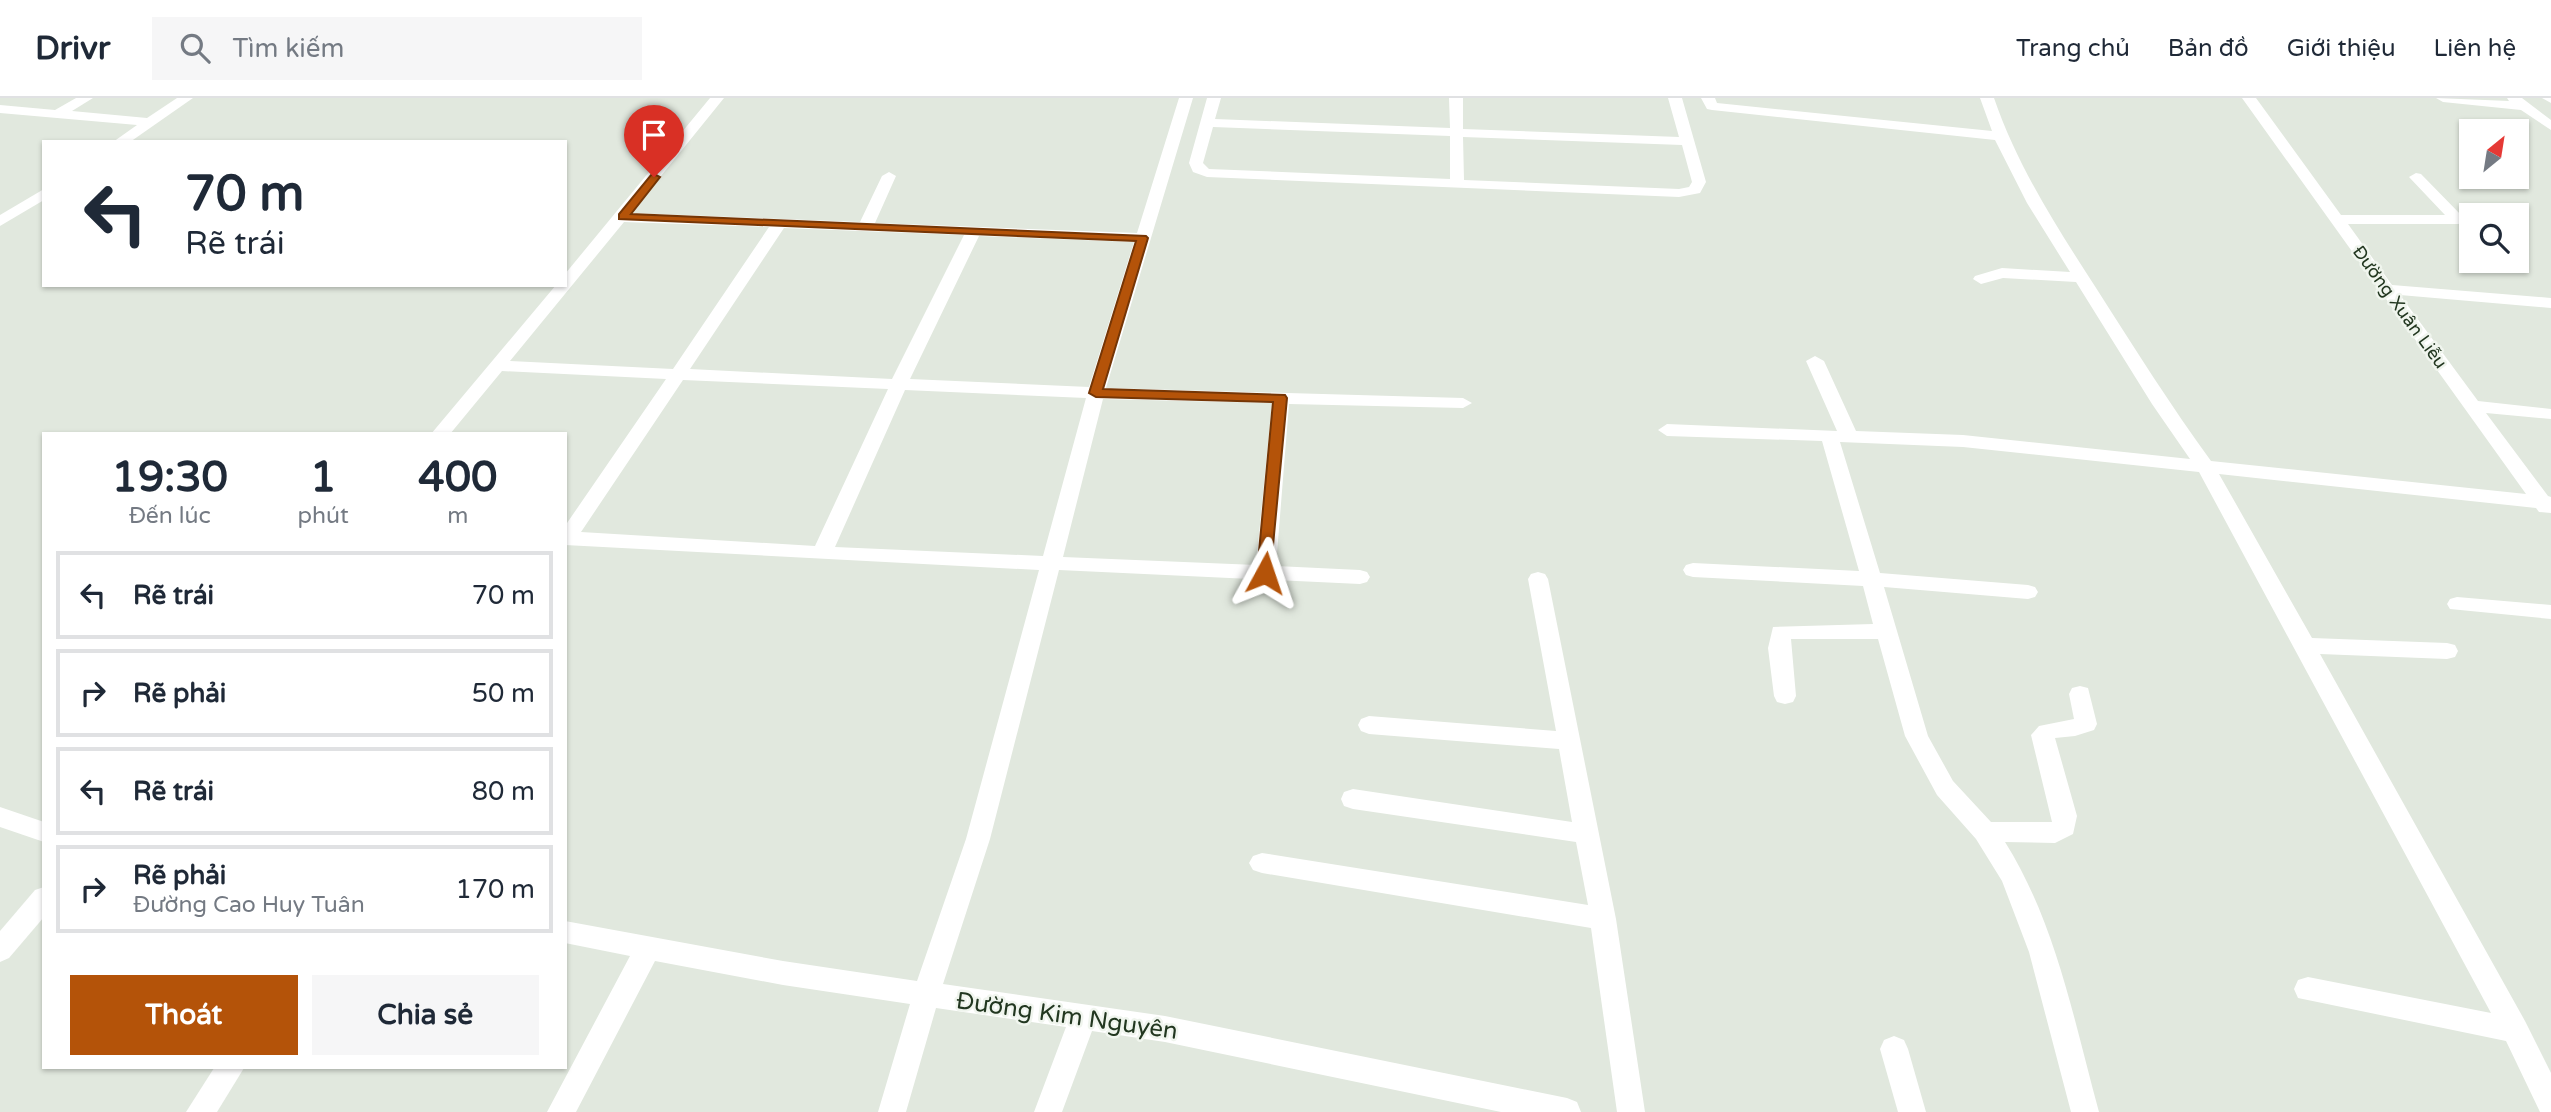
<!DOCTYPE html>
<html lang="vi">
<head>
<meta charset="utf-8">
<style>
  body { margin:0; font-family:"Varela Round",sans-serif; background:#f6f6f7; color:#1f2937; height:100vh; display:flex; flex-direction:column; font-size:26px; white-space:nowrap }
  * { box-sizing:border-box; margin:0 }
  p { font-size:23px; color:#747a83 }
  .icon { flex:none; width:38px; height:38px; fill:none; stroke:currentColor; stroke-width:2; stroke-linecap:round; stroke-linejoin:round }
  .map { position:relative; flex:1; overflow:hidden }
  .details { position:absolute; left:42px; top:334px; width:525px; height:637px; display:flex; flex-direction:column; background:#fff; border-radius:0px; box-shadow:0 2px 5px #0004 }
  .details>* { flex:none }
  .banner { position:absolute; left:42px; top:42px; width:525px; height:147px; border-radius:0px; box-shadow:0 2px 5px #0004; background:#fff; color:#1f2937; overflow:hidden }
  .needle { width:46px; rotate:30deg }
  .buttons { position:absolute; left:2459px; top:21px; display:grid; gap:14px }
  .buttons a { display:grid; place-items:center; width:70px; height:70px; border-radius:0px; background:#fff; box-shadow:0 2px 5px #0004; font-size:35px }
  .pin { position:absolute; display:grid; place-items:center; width:60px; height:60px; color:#fff; margin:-72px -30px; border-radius:50% 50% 50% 0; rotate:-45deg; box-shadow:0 0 7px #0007 }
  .pin .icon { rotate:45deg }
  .me { position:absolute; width:77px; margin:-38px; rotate:5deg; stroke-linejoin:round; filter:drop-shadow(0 0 5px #0008) }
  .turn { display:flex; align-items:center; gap:24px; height:147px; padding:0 28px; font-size:32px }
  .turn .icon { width:91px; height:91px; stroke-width:2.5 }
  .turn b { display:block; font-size:49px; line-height:60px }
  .eta { display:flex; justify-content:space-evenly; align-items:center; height:119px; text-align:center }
  .eta b { font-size:42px; font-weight:700; line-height:49px }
  .cta { display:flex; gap:14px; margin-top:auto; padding:14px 28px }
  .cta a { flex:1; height:80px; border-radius:0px; background:#b45309; color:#fff; font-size:28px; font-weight:700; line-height:80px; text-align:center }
  .cta a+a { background:#f6f6f7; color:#1f2937 }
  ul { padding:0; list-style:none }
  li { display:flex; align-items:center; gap:21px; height:88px; margin:0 14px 10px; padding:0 14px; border:4px solid #e0e1e3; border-radius:0px }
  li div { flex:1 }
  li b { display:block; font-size:26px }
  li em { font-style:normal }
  header { display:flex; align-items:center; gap:42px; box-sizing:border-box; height:98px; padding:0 35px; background:#fff; border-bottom:2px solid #e0e1e3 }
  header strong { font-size:33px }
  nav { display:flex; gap:38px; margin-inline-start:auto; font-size:24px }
  .search { width:490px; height:63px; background:#f6f6f7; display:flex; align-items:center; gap:18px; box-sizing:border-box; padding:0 24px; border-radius:0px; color:#747a83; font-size:26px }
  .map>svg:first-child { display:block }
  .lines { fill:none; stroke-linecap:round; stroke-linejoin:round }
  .minor { fill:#fff; fill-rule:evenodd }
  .route { fill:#b45309; stroke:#753606; stroke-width:2 }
  .labels { text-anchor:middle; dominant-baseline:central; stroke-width:5; stroke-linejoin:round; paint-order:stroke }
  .far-street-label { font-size:18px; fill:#223720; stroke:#f0f5ee }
  .near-street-label { font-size:24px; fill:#223720; stroke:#f0f5ee }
</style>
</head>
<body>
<header>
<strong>Drivr</strong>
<div class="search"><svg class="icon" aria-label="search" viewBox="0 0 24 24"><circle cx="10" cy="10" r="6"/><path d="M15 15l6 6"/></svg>Tìm kiếm</div>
<nav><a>Trang chủ</a><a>Bản đồ</a><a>Giới thiệu</a><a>Liên hệ</a></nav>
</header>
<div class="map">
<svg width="2551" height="1014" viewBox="0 0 2551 1014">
  <rect width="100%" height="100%" fill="#e1e8de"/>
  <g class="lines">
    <g class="minor">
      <polygon points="76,0 93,0 72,13 147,20 177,0 193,0 130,44 113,44 137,27 0,15 0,7 55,12"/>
      <path d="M710,0h14l-93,115 229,9 22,-46 7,-4 7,4 -21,47 262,10 42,-135h14l-87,290 357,10 9,5 -9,5 -174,-4 -13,162 84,4 7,2 3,5 -3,5 -7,2 -301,-14 -69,269 -47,145 222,32 402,82 10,4 4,10h-80l-336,-70 -73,-11 -30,81h-28l32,-85 -130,-19 -30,104h-28l32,-108 -127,-19 -128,-24 -79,151h-29l83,-156 -65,-13v-22l218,40 134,20 49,-142 73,-269 -474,-25v-19l101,-147 -164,-8 -52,63h-19l125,-149h9v-11zM624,124l145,5 -96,142 -163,-8zM784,130l180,7 -72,144 -202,-10zM979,138l155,6 -45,145 -179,-8zM683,282l205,9 -73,157 -234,-14zM905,292l181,8 -43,158 -208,-9zM1103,301l169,4 -16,162 -193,-8z"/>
      <path d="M1207,0h14l-6,21 235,9 -1,-30h14v31l216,8 -11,-39h14l24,84 -6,11 -21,4 -472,-20 -14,-5 -4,-9zM1213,29l237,9v43l-241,-10 -6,-6zM1463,39l219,8 10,37 -3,5 -10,2 -215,-9z"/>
      <path d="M1701,0h14l2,5 275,28 -12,-33h14c24,70 64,131 104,193 37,58 73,115 113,170l315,33 -284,-396h14l85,117h104l-36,-38 7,-4 5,1 42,43 2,3 -2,3 -5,1h-110l44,61 159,13v10l-151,-13 78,106 73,8v10l-65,-6 62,83 3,1v16l-12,-1 -3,-4 -317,-34 93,164 135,5 8,2 3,6 -3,6 -8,2 -127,-5 205,367 26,52v39h-11l-34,-71 -208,-43 -4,-9 4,-9 10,-3 183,36 -292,-541 -236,-25 -123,-5 40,131 148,12 7,2 3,5 -3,5 -7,2 -144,-12 44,149 25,45 38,41h61l-21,-87 8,-9 35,-7 -5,-25 3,-6 8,-2 8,2 9,36 -3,6 -19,6 -20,2 22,78 -4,18 -18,9 -50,-1c51,81 69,179 94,270h-28l-42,-160 -27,-71 -26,-42 -39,-44 -32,-59 -27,-97h-87l5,57 -3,6 -8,2 -8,-2 -3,-6 -6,-48 5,-21 100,-3 -10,-38 -170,-9 -7,-2 -3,-5 3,-5 7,-2 166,8 -37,-130 -155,-5 -9,-6 9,-6 170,7 -31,-70 9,-5 9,5 32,70 107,4 227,24 -38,-55 -76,-122 -73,-4 -22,6 -8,-5 2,-3 27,-8 68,4 -43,-69 -32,-63 -283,-30 -5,-1z"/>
      <polygon points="2436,0 2509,3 2507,0 2522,0 2551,22 2551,32 2521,12 2443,4"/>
      <polygon points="2542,0 2551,0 2551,5"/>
      <polygon points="44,91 44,102 0,128 0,117"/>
      <polygon points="1538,474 1545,476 1548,481 1616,821 1645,1014 1617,1014 1591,830 1262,775 1253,772 1249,765 1253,758 1262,755 1588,807 1576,744 1353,711 1344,708 1341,701 1344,694 1353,691 1572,724 1559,651 1369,636 1361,633 1358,627 1361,621 1369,618 1556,633 1528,481 1531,476"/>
      <polygon points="2457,499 2551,507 2551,521 2450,511 2447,506 2450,501"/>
      <polygon points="0,709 44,724 44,744 0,729"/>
      <polygon points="44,789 44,819 9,860 0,864 0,833 35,792"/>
      <polygon points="1894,938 1904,942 1908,951 1926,1014 1898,1014 1880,951 1884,942"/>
      <polygon points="214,970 244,970 217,1014 186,1014"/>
    </g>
  </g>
  <polygon class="route" points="654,76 660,79 631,116 1146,138 1148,140 1103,291 1285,297 1287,300 1270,479 1265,480 1257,475 1273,304 1096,299 1089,295 1136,143 619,121 619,116 651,77"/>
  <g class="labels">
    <g class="far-street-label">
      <text transform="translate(2400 209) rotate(54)">Đường Xuân Liễu</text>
    </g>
    <g class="near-street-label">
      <text transform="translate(1067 918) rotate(8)">Đường Kim Nguyên</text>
    </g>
  </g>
</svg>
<div class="buttons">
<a><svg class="needle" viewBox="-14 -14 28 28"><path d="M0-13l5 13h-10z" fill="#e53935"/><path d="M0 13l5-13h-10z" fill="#747a83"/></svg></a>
<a><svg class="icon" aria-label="search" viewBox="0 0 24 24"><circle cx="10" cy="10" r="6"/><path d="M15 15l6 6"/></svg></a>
</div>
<div class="pin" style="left:654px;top:79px;background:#d93025"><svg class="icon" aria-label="arrive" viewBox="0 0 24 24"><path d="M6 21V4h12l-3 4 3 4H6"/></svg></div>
<svg class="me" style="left:1265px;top:475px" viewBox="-20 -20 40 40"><path d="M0-17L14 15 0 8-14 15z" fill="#b45309" stroke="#fff" stroke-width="4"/></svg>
<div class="banner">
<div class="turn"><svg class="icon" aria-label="left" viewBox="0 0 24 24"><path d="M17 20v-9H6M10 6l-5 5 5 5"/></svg><div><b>70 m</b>Rẽ trái</div></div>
</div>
<section class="details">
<div class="eta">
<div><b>19:30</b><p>Đến lúc</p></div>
<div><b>1</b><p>phút</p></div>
<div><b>400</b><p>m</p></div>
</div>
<ul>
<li><svg class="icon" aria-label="left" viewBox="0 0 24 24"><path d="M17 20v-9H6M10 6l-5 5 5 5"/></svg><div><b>Rẽ trái</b></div><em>70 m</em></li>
<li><svg class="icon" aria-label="right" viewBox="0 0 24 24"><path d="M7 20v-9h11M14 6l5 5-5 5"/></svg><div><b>Rẽ phải</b></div><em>50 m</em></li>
<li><svg class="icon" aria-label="left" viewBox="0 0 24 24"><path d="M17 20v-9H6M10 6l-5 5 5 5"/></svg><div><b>Rẽ trái</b></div><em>80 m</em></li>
<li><svg class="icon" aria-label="right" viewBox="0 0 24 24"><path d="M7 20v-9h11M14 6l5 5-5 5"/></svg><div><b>Rẽ phải</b><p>Đường Cao Huy Tuân</p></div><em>170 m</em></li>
</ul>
<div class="cta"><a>Thoát</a><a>Chia sẻ</a></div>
</section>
</div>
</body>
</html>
